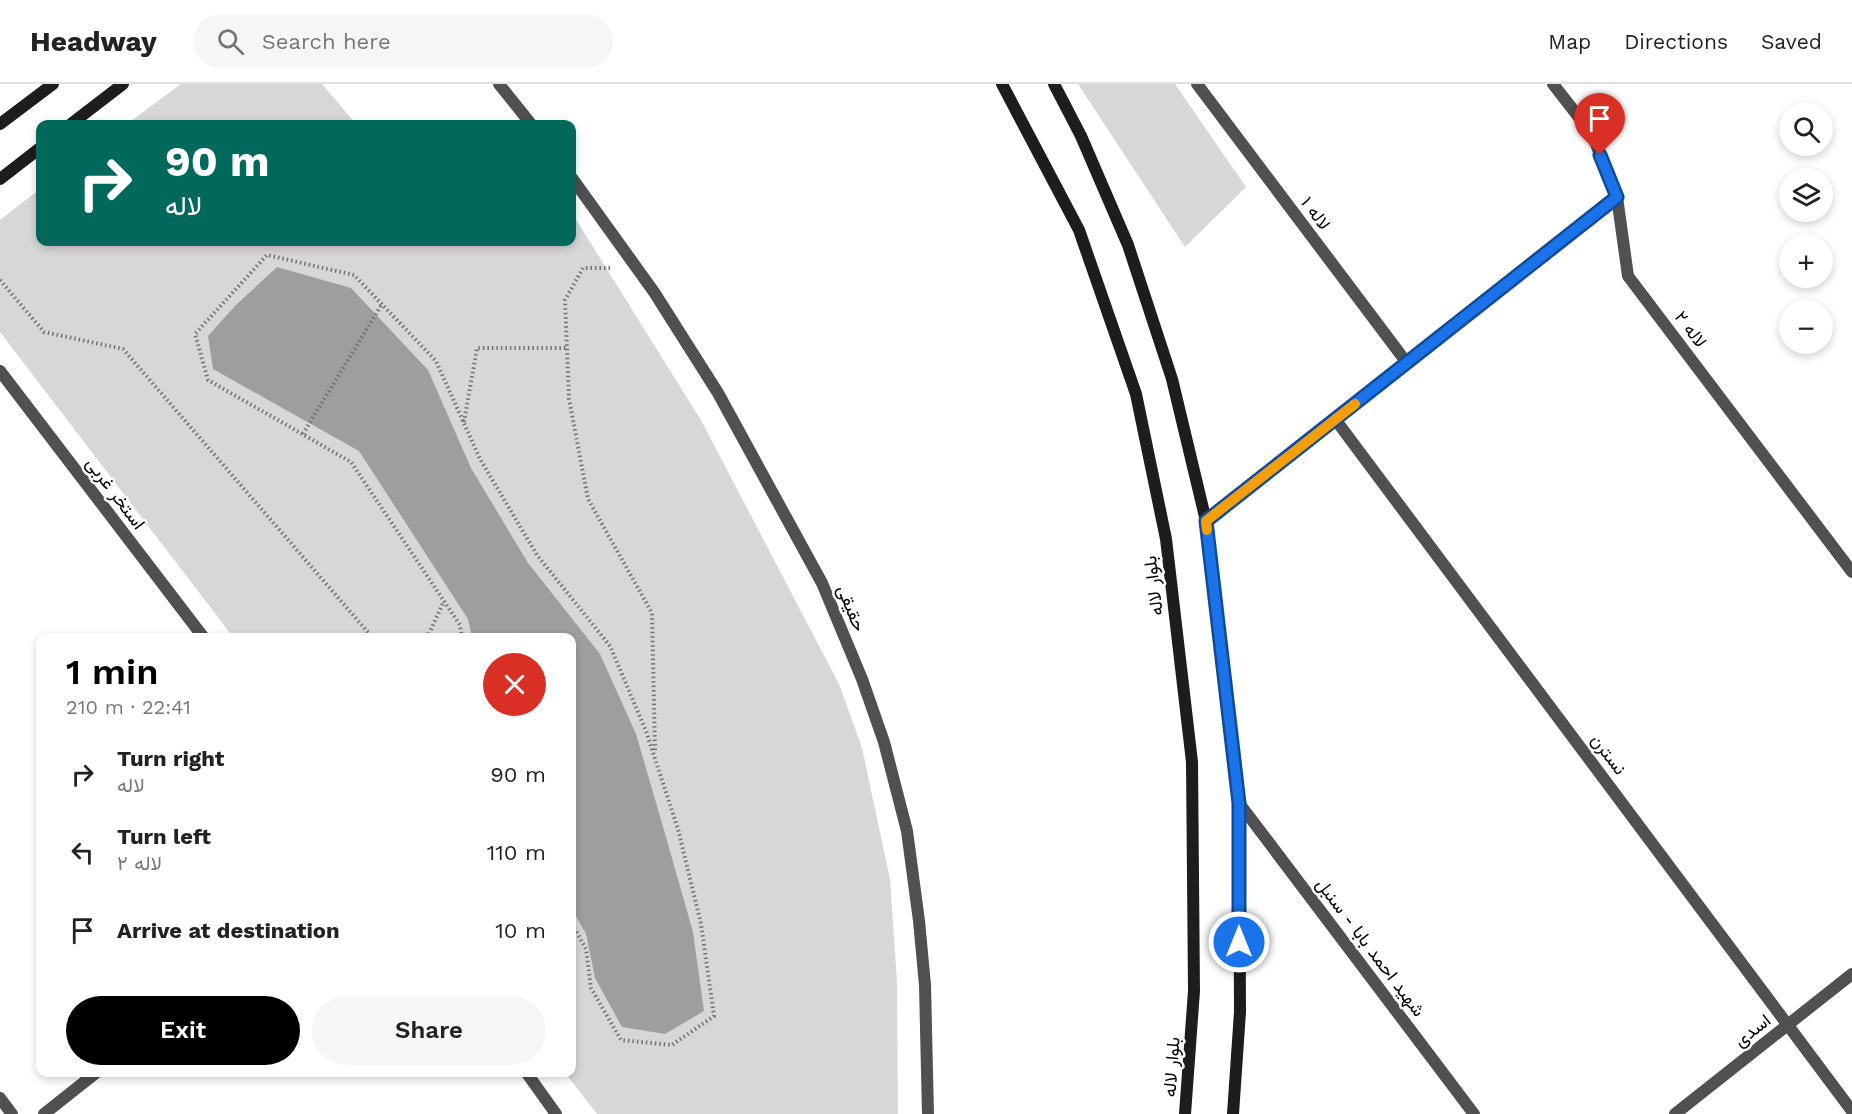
<!DOCTYPE html>
<html lang="en">
<head>
<meta charset="utf-8">
<style>
  body { margin:0; font-family:"Work Sans",Vazirmatn,sans-serif; background:#f6f6f6; color:#222; height:100vh; display:flex; flex-direction:column; font-size:22px; white-space:nowrap }
  * { box-sizing:border-box; margin:0 }
  p { font-size:20px; color:#767676 }
  .icon { flex:none; width:33px; height:33px; fill:none; stroke:currentColor; stroke-width:2; stroke-linecap:round; stroke-linejoin:round }
  .map { position:relative; flex:1; overflow:hidden }
  .sheet { position:absolute; left:36px; top:549px; width:540px; height:444px; display:flex; flex-direction:column; background:#fff; border-radius:12px; box-shadow:0 3px 9px #0003 }
  .sheet>* { flex:none }
  .banner { position:absolute; left:36px; top:36px; width:540px; height:126px; border-radius:12px; box-shadow:0 3px 9px #0003; background:#00695c; color:#fff; overflow:hidden }
  .fabs { position:absolute; left:1779px; top:18px; display:grid; gap:12px }
  .fabs a { display:grid; place-items:center; width:54px; height:54px; border-radius:50%; background:#fff; box-shadow:0 3px 9px #0003; font-size:30px }
  .pin { position:absolute; display:grid; place-items:center; width:51px; height:51px; color:#fff; margin:-62px -26px; border-radius:50% 50% 50% 0; rotate:-45deg; box-shadow:0 0 6px #0007 }
  .pin .icon { rotate:45deg }
  .me { position:absolute; width:66px; margin:-33px; rotate:0deg; stroke-linejoin:round; filter:drop-shadow(0 0 4px #0008) }
  .turn { display:flex; align-items:center; gap:21px; height:126px; padding:0 30px; font-size:27px }
  .turn .icon { width:78px; height:78px; stroke-width:2.5 }
  .turn b { display:block; font-size:42px; line-height:51px }
  .round { display:grid; place-items:center; flex:none; width:63px; height:63px; border-radius:32px; background:#f6f6f6 }
  .head { display:flex; align-items:center; justify-content:space-between; height:102px; padding:0 30px }
  h1 { font-size:36px; font-weight:600; line-height:45px; color:#000 }
  .action { display:flex; gap:12px; margin-top:auto; padding:12px 30px }
  .action a { flex:1; height:69px; border-radius:36px; background:#000; color:#fff; font-size:24px; font-weight:600; line-height:69px; text-align:center }
  .action a+a { background:#f6f6f6; color:#222 }
  ul { padding:0; list-style:none }
  li { display:flex; align-items:center; gap:18px; height:78px; padding:0 30px }
  li div { flex:1 }
  li b { display:block; font-size:22px }
  li em { font-style:normal }
  header { display:flex; align-items:center; gap:36px; box-sizing:border-box; height:84px; padding:0 30px; background:#fff; border-bottom:2px solid #e0e0e0 }
  header strong { font-size:28px }
  nav { display:flex; gap:33px; margin-inline-start:auto; font-size:21px }
  .search { width:420px; height:54px; background:#f6f6f6; display:flex; align-items:center; gap:15px; box-sizing:border-box; padding:0 21px; border-radius:33px; color:#767676; font-size:22px }
  .map>svg:first-child { display:block }
  .green { fill:#d7d7d7 }
  .water { fill:#9e9e9e }
  .lines { fill:none; stroke-linecap:round; stroke-linejoin:round }
  .path { stroke:#727272; stroke-width:4; stroke-dasharray:1.5 3; stroke-linecap:butt }
  .lane { stroke:#505050; stroke-width:12 }
  .street { stroke:#505050; stroke-width:12 }
  .secondary { stroke:#1d1d1d; stroke-width:12 }
  .route-casing { stroke:#114b97; stroke-width:15 }
  .route { stroke:#1a73e8; stroke-width:10 }
  .slow { stroke:#f59e0b; stroke-width:10 }
  .labels { text-anchor:middle; dominant-baseline:central; stroke-width:5; stroke-linejoin:round; paint-order:stroke }
  .street-label { font-size:18px; fill:#000; stroke:#fff }
</style>
</head>
<body>
<header>
<strong>Headway</strong>
<div class="search"><svg class="icon" aria-label="search" viewBox="0 0 24 24"><circle cx="10" cy="10" r="6"/><path d="M15 15l6 6"/></svg>Search here</div>
<nav><a>Map</a><a>Directions</a><a>Saved</a></nav>
</header>
<div class="map">
<svg width="1852" height="1030" viewBox="0 0 1852 1030">
  <rect width="100%" height="100%" fill="#fff"/>
  <g class="green">
    <polygon points="181,0 322,0 356,40 127,40"/>
    <polygon points="1078,0 1175,0 1246,103 1185,163"/>
    <polygon points="40,105 40,158 572,158 572,129 702,338 839,600 862,664 890,795 897,898 898,1030 597,1030 565,989 572,988 572,554 233,553 0,248 0,136"/>
  </g>
  <polygon class="water" points="277,183 351,204 428,286 471,384 528,479 600,570 636,650 666,753 693,848 704,927 665,950 622,943 595,894 586,850 572,825 572,554 472,553 468,535 359,367 213,285 208,252 235,222"/>
  <g class="lines">
    <g class="path">
      <polyline points="610,184 583,184 565,216 569,315 588,415 652,529 655,666"/>
      <polyline points="0,196 44,248 123,265 373,554"/>
      <polyline points="464,338 477,264 567,264"/>
      <polyline points="303,350 382,220"/>
      <polyline points="427,554 444,517"/>
      <polyline points="462,554 460,541 351,378 208,296 195,250 267,171 354,191 436,277 480,375 537,471 610,562 646,647 678,745 701,840 714,932 672,961 621,956 591,904 586,865 572,840"/>
    </g>
    <polyline class="lane" points="44,1030 97,988"/>
    <g class="street">
      <polyline points="499,0 531,40"/>
      <polyline points="1197,0 1407,279"/>
      <polyline points="1553,0 1592,50 1617,113 1628,192 1852,488"/>
      <polyline points="572,94 654,208 718,309 822,499 862,595 884,658 907,747 919,837 925,901 928,1030"/>
      <polyline points="0,287 204,554"/>
      <polyline points="1335,335 1852,1027"/>
      <polyline points="1206,437 1617,113"/>
      <polyline points="1239,719 1474,1030"/>
      <polyline points="526,988 556,1030"/>
      <polyline points="0,1014 12,1030"/>
      <polyline points="1675,1030 1852,890"/>
    </g>
    <g class="secondary">
      <polyline points="1002,0 1079,146 1136,310 1166,455 1192,678 1194,907 1185,1030"/>
      <polyline points="1054,0 1081,52 1128,161 1172,295 1206,437 1239,719 1240,928 1233,1030"/>
      <polyline points="0,40 53,0"/>
      <polyline points="71,40 123,0"/>
      <polyline points="0,95 40,64"/>
    </g>
  </g>
  <g class="lines">
    <defs>
      <polyline id="route" points="1239,858 1239,719 1206,437 1617,113 1600,71"/>
    </defs>
    <use href="#route" class="route-casing"/>
    <use href="#route" class="route"/>
    <polyline class="slow" points="1207,446 1206,437 1355,320"/>
  </g>
  <g class="labels">
    <g class="street-label">
      <text transform="translate(1316 129) rotate(53)">لاله ۱</text>
      <text transform="translate(1691 245) rotate(53)">لاله ۲</text>
      <text transform="translate(116 409) rotate(53)">استخر غربی</text>
      <text transform="translate(1153 502) rotate(-97)">بلوار لاله</text>
      <text transform="translate(852 524) rotate(68)">حقیقی</text>
      <text transform="translate(1609 670) rotate(53)">نسترن</text>
      <text transform="translate(1371 863) rotate(53)">شهید احمد بابا - سنبل</text>
      <text transform="translate(1752 946) rotate(-38)">اسدی</text>
      <text transform="translate(1171 983) rotate(-86)">بلوار لاله</text>
    </g>
  </g>
</svg>
<div class="fabs">
<a><svg class="icon" aria-label="search" viewBox="0 0 24 24"><circle cx="10" cy="10" r="6"/><path d="M15 15l6 6"/></svg></a>
<a><svg class="icon" aria-label="layers" viewBox="0 0 24 24"><path d="M12 4l9 5-9 5-9-5zM3 14l9 5 9-5"/></svg></a>
<a>+</a>
<a>−</a>
</div>
<div class="pin" style="left:1600px;top:71px;background:#d93025"><svg class="icon" aria-label="arrive" viewBox="0 0 24 24"><path d="M6 21V4h12l-3 4 3 4H6"/></svg></div>
<svg class="me" style="left:1239px;top:858px" viewBox="-20 -20 40 40"><circle r="17" fill="#1a73e8" stroke="#fff" stroke-width="3"/><path d="M0-11L8 9 0 5-8 9z" fill="#fff"/></svg>
<div class="banner">
<div class="turn"><svg class="icon" aria-label="right" viewBox="0 0 24 24"><path d="M7 20v-9h11M14 6l5 5-5 5"/></svg><div><b>90 m</b>لاله</div></div>
</div>
<section class="sheet">
<div class="head"><div><h1>1 min</h1><p>210 m · 22:41</p></div><a class="round" style="background:#d93025;color:#fff"><svg class="icon" aria-label="close" viewBox="0 0 24 24"><path d="M6 6l12 12M18 6L6 18"/></svg></a></div>
<ul>
<li><svg class="icon" aria-label="right" viewBox="0 0 24 24"><path d="M7 20v-9h11M14 6l5 5-5 5"/></svg><div><b>Turn right</b><p>لاله</p></div><em>90 m</em></li>
<li><svg class="icon" aria-label="left" viewBox="0 0 24 24"><path d="M17 20v-9H6M10 6l-5 5 5 5"/></svg><div><b>Turn left</b><p>لاله ۲</p></div><em>110 m</em></li>
<li><svg class="icon" aria-label="arrive" viewBox="0 0 24 24"><path d="M6 21V4h12l-3 4 3 4H6"/></svg><div><b>Arrive at destination</b></div><em>10 m</em></li>
</ul>
<div class="action"><a>Exit</a><a>Share</a></div>
</section>
</div>
</body>
</html>
